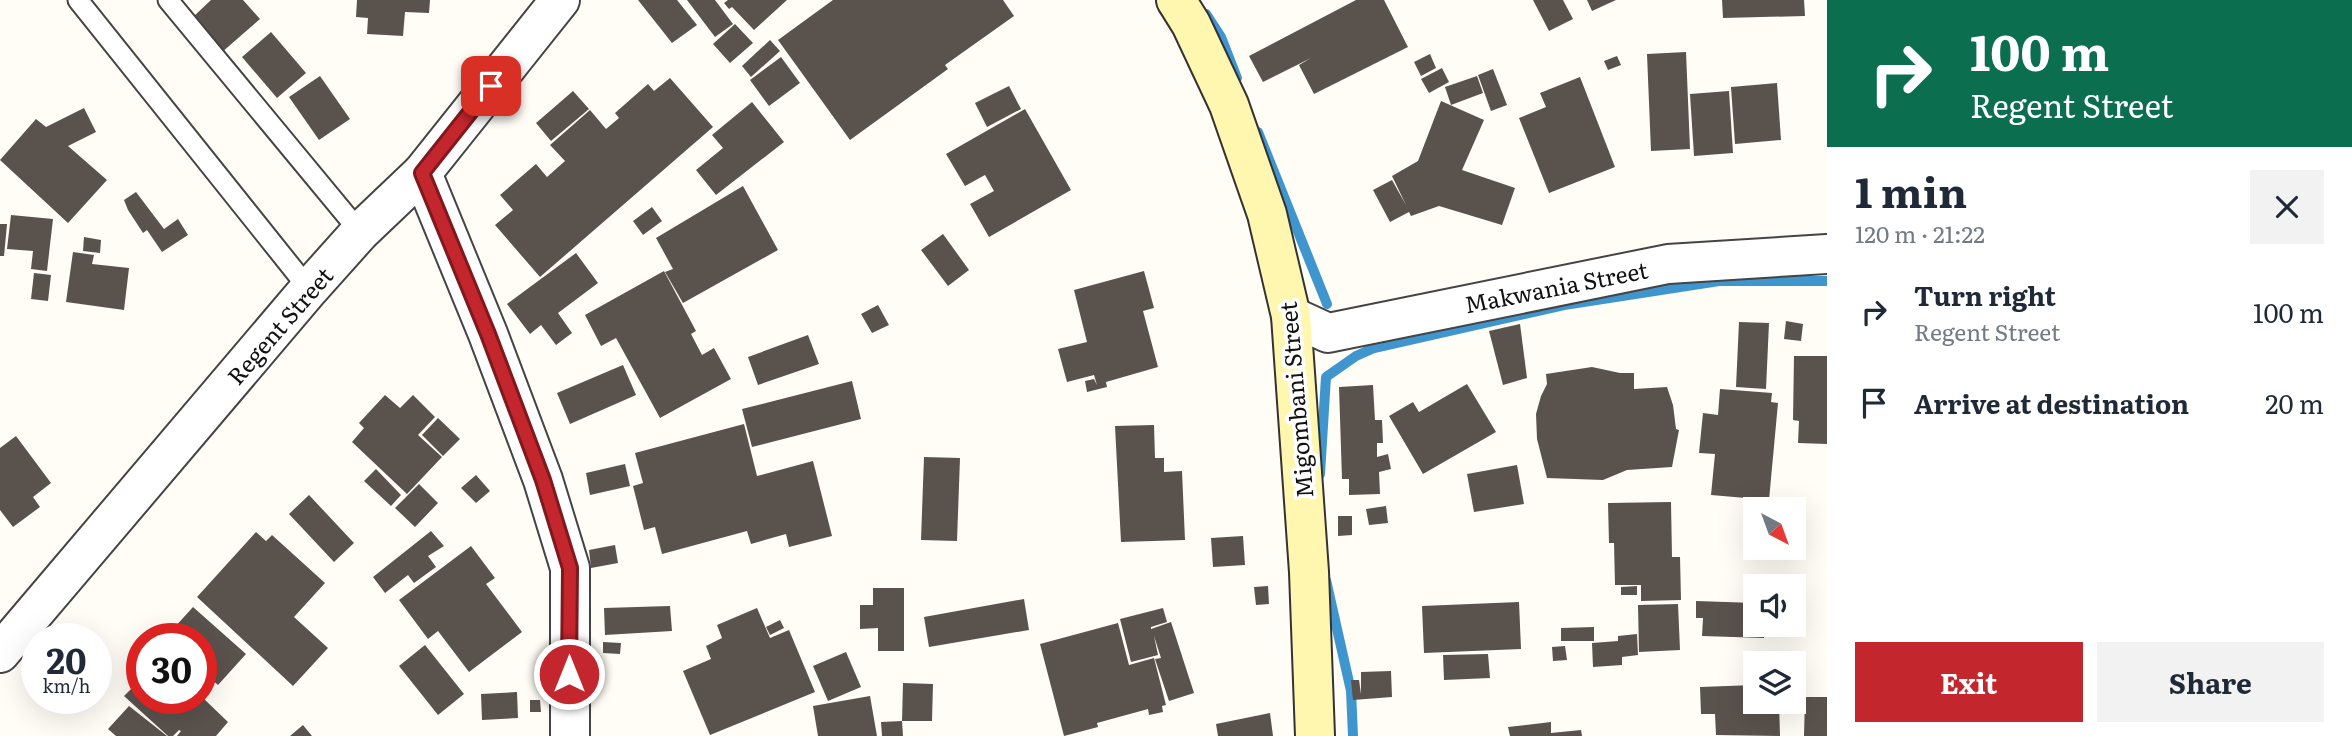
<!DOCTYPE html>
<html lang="en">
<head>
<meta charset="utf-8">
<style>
  body { margin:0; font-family:Literata,serif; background:#f2f2f3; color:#1f2937; height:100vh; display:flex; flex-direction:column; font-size:26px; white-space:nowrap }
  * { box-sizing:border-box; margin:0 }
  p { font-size:23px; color:#747a83 }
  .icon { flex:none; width:38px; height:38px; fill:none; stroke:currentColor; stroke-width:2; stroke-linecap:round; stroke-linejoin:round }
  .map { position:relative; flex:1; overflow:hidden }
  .panel { display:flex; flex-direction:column; background:#fff; width:525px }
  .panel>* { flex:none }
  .top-card { background:#0b6e4f; color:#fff; overflow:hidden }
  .needle { width:46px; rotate:139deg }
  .fabs { position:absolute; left:1743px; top:497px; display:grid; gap:14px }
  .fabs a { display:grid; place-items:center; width:63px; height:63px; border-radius:0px; background:#fff; box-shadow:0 7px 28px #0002; font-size:35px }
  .speed { position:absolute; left:21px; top:623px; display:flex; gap:14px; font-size:35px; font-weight:700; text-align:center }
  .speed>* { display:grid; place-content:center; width:91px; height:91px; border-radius:50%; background:#fff; box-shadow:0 7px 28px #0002; line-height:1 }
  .speed small { font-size:18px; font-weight:400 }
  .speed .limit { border:10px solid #d22; background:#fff; color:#111 }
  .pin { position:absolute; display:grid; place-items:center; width:60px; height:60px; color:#fff; margin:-30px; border-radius:14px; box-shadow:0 4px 10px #0006 }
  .me { position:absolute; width:77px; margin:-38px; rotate:0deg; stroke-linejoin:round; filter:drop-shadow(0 0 5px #0008) }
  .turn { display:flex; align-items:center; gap:24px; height:147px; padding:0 28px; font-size:32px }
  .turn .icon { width:91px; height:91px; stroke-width:2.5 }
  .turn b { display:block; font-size:49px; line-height:60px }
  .round { display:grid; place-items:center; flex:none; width:74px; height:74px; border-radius:0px; background:#f2f2f3 }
  .overview { display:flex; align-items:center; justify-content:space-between; height:119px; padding:0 28px }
  h1 { font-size:42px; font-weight:700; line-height:52px }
  .button { display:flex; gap:14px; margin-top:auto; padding:14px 28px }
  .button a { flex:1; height:80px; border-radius:0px; background:#c4262e; color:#fff; font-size:28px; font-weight:700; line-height:80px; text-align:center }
  .button a+a { background:#f2f2f3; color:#1f2937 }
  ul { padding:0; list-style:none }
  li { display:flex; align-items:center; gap:21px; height:91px; padding:0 28px }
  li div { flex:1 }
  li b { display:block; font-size:26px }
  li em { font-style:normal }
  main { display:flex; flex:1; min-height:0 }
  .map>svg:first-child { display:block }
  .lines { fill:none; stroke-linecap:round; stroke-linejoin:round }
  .stream { stroke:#3f96cf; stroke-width:10 }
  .building { fill:#5a524d }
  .service-casing { stroke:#444; stroke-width:23 }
  .minor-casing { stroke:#444; stroke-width:42 }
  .secondary-casing { stroke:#333; stroke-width:42 }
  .service { stroke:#fff; stroke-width:19 }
  .minor { stroke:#fff; stroke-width:38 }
  .secondary { stroke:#fff6b0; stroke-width:38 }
  .route-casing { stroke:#7f191e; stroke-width:18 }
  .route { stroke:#c4262e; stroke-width:12 }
  .labels { text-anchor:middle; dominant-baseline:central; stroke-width:7; stroke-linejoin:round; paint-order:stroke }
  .street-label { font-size:23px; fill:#111; stroke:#fff }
</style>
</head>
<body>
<main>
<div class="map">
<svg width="1827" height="736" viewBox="0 0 1827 736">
  <rect width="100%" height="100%" fill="#fffdf5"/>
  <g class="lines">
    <g class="stream">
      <polyline points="1206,14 1221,37 1237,78"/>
      <polyline points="1258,132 1327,304"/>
      <polyline points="1320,474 1326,377 1356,356 1374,348 1564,305 1719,281 1827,281"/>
      <polyline points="1326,580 1351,691 1353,736"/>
    </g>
  </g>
  <g class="building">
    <polygon points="211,0 243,0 260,19 221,53 192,18"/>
    <polygon points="357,0 430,0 429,13 405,12 403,36 367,34 368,18 356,17"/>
    <polygon points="638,0 677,0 697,25 672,43"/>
    <polygon points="687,0 715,0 733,24 715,37"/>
    <polygon points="728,0 787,0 754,30 732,7 729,9 724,3"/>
    <polygon points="833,0 1003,0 1014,16 945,65 948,69 850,140 778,40"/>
    <polygon points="1356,0 1384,0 1408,47 1314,94 1299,65 1311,58 1263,82 1249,56"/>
    <polygon points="1533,0 1563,0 1573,19 1549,31"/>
    <polygon points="1587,0 1616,0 1592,11"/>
    <polygon points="1722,0 1804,0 1805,16 1723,18"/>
    <polygon points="735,24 753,43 730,63 713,44"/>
    <polygon points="271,32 306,73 277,98 242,57"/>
    <polygon points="770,40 780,51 751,77 742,66"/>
    <polygon points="1686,52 1690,149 1651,151 1647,54"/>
    <polygon points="1430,54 1436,68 1421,76 1414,62"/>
    <polygon points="1617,56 1621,65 1608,70 1604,61"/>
    <polygon points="781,57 800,83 769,106 750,80"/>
    <polygon points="1442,68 1449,82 1429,93 1421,79"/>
    <polygon points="1493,69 1507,105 1491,111 1478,75"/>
    <polygon points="320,76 350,119 319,140 289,97"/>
    <polygon points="1477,76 1483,93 1451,105 1445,87"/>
    <polygon points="1580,77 1615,167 1549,193 1519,118 1546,107 1540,93"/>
    <polygon points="670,78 713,127 540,277 495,225 513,210 500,195 536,164 547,177 565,161 550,145 590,110 606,129 619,118 615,113 648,84 654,91"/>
    <polygon points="1777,83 1781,140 1735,144 1731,87"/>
    <polygon points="1009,86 1021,109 987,127 975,103"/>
    <polygon points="573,91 589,109 551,141 536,123"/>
    <polygon points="1729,91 1733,153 1694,156 1690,94"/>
    <polygon points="1441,101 1484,120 1462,170 1515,188 1502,225 1439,206 1411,216 1409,212 1390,222 1373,190 1392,180 1406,205 1392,176 1418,161"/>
    <polygon points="752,102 784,142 716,195 696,170 723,148 712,135"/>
    <polygon points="84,108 96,132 68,146 107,180 68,223 0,160 36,119 46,127"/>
    <polygon points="1025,109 1071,190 989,237 970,204 994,191 985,175 965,186 946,154"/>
    <polygon points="743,186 778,250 683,303 665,272 673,269 656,238"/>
    <polygon points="136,192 164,229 178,219 188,235 162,252 147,230 143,233 128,210 124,200"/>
    <polygon points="652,207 662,221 643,235 633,221"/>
    <polygon points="11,215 53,219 47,271 31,269 33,251 7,249"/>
    <polygon points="0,224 7,224 4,256 0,256"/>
    <polygon points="943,234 969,270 948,286 921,250"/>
    <polygon points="84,237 101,240 100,253 83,251"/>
    <polygon points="73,252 94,255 92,264 129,268 124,310 66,302"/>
    <polygon points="576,253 598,283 558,313 572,333 556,345 541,325 530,334 507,304"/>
    <polygon points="664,271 696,331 691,334 702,355 714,348 731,379 660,418 616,338 601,346 585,315"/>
    <polygon points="1144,271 1154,308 1143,311 1158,367 1106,382 1107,387 1087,392 1085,381 1094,379 1097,385 1094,375 1067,382 1058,349 1087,342 1074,290"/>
    <polygon points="34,273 51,275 48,301 31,299"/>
    <polygon points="878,305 889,325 872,333 861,314"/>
    <polygon points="1786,321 1803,324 1801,341 1784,339"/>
    <polygon points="1739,322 1769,323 1766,389 1736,387"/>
    <polygon points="1520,324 1527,378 1503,385 1489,331"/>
    <polygon points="808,335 819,364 758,385 748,357"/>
    <polygon points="1794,356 1827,356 1827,444 1798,443 1799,421 1793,420"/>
    <polygon points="623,365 636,395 570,424 557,393"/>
    <polygon points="1592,367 1620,373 1634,373 1634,389 1667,387 1673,405 1676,429 1679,430 1672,467 1627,470 1603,480 1547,478 1537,439 1536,414 1541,396 1547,384 1546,374"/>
    <polygon points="852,381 861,419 752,447 742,409"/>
    <polygon points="1467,384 1496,432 1423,474 1389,416 1413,402 1419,412"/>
    <polygon points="1373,385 1375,420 1382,420 1383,443 1377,443 1377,457 1388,454 1391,469 1379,472 1380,494 1349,495 1349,479 1342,479 1339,387"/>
    <polygon points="1720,389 1772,393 1771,402 1778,403 1769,500 1711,495 1715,454 1699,453 1703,413 1718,415"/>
    <polygon points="385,395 400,408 413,395 435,417 418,435 442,457 407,494 352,442 364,428 359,423"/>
    <polygon points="438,418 460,439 443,456 422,435"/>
    <polygon points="744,424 757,476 813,461 832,536 789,547 786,534 751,544 747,531 662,554 655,527 644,530 633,486 643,483 635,453"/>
    <polygon points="1154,425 1155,458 1164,458 1164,472 1182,471 1185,540 1121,542 1115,426"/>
    <polygon points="16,436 51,483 33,497 40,507 13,527 0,510 0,448"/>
    <polygon points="924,457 960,458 957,541 921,540"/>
    <polygon points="625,464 630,486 590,495 586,473"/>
    <polygon points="1517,465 1524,504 1474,512 1467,474"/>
    <polygon points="376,469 401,495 391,506 364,481"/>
    <polygon points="476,475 490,491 476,503 461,488"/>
    <polygon points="419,484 438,503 415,527 395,508"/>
    <polygon points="309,495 354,543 334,562 289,514"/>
    <polygon points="1671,502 1672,557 1680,557 1681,600 1641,601 1641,585 1615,585 1614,543 1609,543 1608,503"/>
    <polygon points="1386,506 1388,523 1369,525 1366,509"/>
    <polygon points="1338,516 1352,516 1352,535 1338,536"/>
    <polygon points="431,531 444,546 428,556 436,567 414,583 408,575 385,593 373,577"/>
    <polygon points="256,532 266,541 272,535 325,583 294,617 328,648 293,686 197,597"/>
    <polygon points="1243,536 1245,565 1213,567 1211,538"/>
    <polygon points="615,545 618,563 591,568 589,550"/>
    <polygon points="471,546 495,578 486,584 522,632 469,672 438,631 428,639 399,600"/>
    <polygon points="1268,586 1269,604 1256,605 1254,587"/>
    <polygon points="1637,586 1637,595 1621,595 1621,587"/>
    <polygon points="873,588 904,588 904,651 878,651 878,628 860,629 860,605 873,605"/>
    <polygon points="1024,599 1029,630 929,647 924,617"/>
    <polygon points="1696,601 1755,603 1755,625 1764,625 1764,638 1702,636 1703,618 1696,618"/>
    <polygon points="1519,602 1521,649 1424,653 1422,606"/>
    <polygon points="1678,604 1680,650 1639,652 1638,605"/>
    <polygon points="670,606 672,631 605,635 604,608"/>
    <polygon points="193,607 246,654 218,685 201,670 201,639 164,639"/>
    <polygon points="757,608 770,638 789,630 815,692 710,735 683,671 711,659 706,646 722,638 717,625"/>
    <polygon points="1163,608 1167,622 1151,627 1151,629 1171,622 1194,693 1169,701 1155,659 1161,658 1154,636 1158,655 1131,662 1120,619"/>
    <polygon points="780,620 784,628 770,635 766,627"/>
    <polygon points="1118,623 1129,665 1154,658 1166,705 1162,706 1163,712 1149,715 1148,709 1097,723 1098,727 1064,736 1040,644"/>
    <polygon points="1594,627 1594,641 1561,641 1561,628"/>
    <polygon points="1637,634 1638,655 1622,657 1622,665 1593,667 1592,643 1618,641 1618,636"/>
    <polygon points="603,642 621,643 620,654 603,653"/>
    <polygon points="425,645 464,694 438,715 399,666"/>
    <polygon points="1565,646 1567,660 1553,661 1552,647"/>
    <polygon points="846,652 861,687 828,701 813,666"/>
    <polygon points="1488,654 1490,678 1444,680 1443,655"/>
    <polygon points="1391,671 1392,697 1353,700 1351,680 1359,680 1361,694 1361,672"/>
    <polygon points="137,683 142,688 142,698 203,698 228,722 216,736 177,736 181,731 179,730 173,736 168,736 124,696"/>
    <polygon points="903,683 933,684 932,721 902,721"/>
    <polygon points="1755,685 1755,702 1779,702 1780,736 1716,735 1715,714 1701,714 1700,687"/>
    <polygon points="517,692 518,718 482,720 481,694"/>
    <polygon points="870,696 877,736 818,736 813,706"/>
    <polygon points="1805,697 1827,697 1827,736 1804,736"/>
    <polygon points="530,700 540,700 541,712 530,712"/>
    <polygon points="129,706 167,736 116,736 108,729"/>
    <polygon points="1270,713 1273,736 1218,736 1216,724"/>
    <polygon points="902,721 903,736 882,736 881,722"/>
    <polygon points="1551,722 1551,733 1581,730 1582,736 1510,736 1508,727"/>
    <polygon points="303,725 312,736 290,736"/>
  </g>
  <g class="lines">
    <defs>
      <g id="service">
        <polyline points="78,0 309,289"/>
        <polyline points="168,0 360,232"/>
      </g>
      <g id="minor">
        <polyline points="422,173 488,334 543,480 570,568 570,736"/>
        <polyline points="1291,316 1328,333 1668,264 1827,254"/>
        <polyline points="0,653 309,289 360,232 422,173 560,0"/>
      </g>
      <polyline id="secondary" points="1176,0 1191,24 1229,105 1267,214 1291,316 1309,572 1315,736"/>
    </defs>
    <use href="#service" class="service-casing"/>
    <use href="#minor" class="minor-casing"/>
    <use href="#secondary" class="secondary-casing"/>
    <use href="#service" class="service"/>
    <use href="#minor" class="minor"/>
    <use href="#secondary" class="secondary"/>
  </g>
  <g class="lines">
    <defs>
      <polyline id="route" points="491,86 422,173 488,334 543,480 570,568 569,674"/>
    </defs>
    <use href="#route" class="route-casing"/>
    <use href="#route" class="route"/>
  </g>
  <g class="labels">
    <g class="street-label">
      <text transform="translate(1556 286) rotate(-11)">Makwania Street</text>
      <text transform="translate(279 325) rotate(-49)">Regent Street</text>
      <text transform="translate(1295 400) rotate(-95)">Migombani Street</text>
    </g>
  </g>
</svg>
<div class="fabs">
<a><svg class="needle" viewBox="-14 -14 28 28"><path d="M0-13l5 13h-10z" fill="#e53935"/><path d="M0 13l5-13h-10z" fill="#747a83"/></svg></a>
<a><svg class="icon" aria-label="sound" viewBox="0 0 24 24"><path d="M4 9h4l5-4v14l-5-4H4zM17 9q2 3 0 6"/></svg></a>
<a><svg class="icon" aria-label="layers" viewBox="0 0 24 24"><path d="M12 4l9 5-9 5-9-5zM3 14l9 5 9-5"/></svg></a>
</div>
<div class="speed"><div>20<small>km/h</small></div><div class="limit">30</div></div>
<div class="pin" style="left:491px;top:86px;background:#d93025"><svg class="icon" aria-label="arrive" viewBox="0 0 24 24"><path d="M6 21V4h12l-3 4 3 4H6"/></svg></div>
<svg class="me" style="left:569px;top:674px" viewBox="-20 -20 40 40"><circle r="17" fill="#c4262e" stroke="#fff" stroke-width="3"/><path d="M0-11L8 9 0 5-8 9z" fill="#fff"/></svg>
</div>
<section class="panel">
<div class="top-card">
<div class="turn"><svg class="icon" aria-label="right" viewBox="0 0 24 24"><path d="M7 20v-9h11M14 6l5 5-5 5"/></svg><div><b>100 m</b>Regent Street</div></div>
</div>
<div class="overview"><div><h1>1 min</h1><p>120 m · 21:22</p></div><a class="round"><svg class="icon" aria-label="close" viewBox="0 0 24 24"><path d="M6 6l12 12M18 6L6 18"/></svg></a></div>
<ul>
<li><svg class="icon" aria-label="right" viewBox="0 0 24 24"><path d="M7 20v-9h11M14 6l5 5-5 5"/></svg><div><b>Turn right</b><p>Regent Street</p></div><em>100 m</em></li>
<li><svg class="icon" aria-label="arrive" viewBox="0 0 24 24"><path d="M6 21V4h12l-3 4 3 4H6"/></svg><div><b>Arrive at destination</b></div><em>20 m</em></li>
</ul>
<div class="button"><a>Exit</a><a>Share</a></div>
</section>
</main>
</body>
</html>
